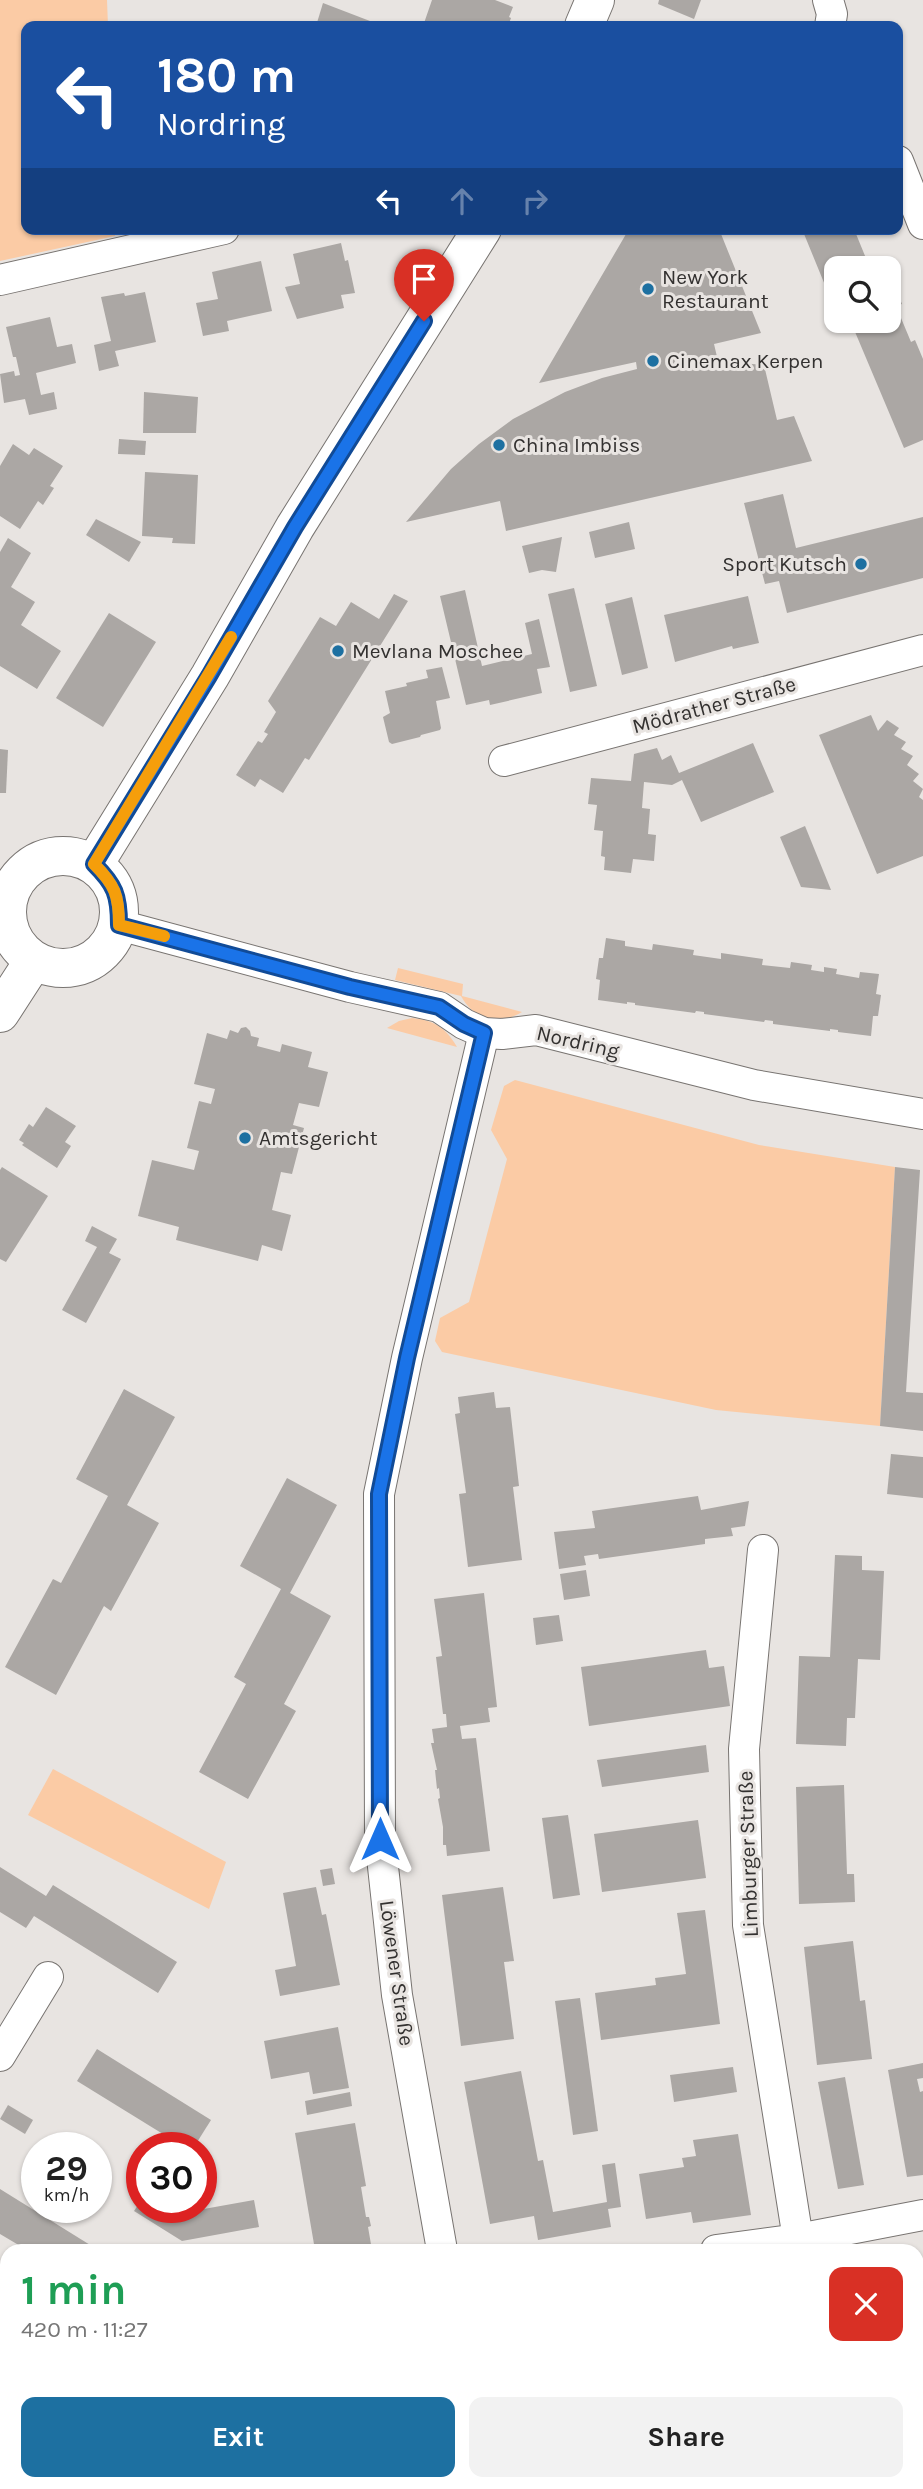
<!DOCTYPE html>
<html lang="en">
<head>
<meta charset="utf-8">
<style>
  body { margin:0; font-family:Karla,sans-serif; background:#f2f2f2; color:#222; height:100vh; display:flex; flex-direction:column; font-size:26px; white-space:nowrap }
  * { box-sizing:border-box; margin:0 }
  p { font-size:23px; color:#767676 }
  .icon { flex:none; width:38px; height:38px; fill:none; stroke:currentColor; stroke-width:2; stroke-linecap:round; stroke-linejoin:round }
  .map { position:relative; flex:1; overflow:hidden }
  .side { position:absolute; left:0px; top:2244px; width:924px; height:247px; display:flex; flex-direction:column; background:#fff; border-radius:21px 21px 0 0; box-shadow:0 2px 5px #0004 }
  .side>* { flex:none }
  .hud { position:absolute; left:21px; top:21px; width:882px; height:214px; border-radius:14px; box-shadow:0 2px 5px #0004; background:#1a4fa0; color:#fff; overflow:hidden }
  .tools { position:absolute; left:824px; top:256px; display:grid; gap:14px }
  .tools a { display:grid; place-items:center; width:77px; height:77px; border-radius:14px; background:#fff; box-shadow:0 2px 5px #0004; font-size:35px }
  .speed { position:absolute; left:21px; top:2132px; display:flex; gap:14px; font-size:35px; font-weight:700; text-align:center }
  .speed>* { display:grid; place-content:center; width:91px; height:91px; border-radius:50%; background:#fff; box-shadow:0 2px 5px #0004; line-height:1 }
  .speed small { font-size:18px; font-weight:400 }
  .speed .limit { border:10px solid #d22; background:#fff; color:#111 }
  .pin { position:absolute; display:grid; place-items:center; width:60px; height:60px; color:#fff; margin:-72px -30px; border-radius:50% 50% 50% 0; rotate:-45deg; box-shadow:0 0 7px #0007 }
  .pin .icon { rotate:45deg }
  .me { position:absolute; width:77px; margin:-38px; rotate:0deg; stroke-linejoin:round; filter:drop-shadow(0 0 5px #0008) }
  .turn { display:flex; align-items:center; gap:24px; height:147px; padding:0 21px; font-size:32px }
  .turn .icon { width:91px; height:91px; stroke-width:2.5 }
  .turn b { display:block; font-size:49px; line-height:60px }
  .lanes { display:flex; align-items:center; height:66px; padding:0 21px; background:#0003; justify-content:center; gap:35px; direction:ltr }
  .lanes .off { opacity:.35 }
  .round { display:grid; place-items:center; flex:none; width:74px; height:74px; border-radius:14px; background:#f2f2f2 }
  .summary { display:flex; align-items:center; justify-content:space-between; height:119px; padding:0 21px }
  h1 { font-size:42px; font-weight:700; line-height:52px; color:#1e9e55 }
  .button { display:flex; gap:14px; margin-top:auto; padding:14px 21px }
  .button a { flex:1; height:80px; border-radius:14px; background:#1d70a1; color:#fff; font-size:28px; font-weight:700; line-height:80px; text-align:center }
  .button a+a { background:#f2f2f2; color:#222 }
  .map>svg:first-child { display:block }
  .green { fill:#fbcba5 }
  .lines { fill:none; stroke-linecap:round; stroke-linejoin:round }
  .stream { stroke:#dc904c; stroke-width:9 }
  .building { fill:#aba7a4 }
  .street-casing { stroke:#787471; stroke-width:32 }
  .secondary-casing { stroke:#787471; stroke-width:40 }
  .street { stroke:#fff; stroke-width:30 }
  .secondary { stroke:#fff; stroke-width:38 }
  .route-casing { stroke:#114b97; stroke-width:18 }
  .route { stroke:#1a73e8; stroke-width:12 }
  .slow { stroke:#f59e0b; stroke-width:12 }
  .poi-dot { fill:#1d70a1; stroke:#e8e4e1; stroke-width:2.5 }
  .labels { text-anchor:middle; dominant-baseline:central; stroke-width:6; stroke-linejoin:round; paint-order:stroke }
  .poi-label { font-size:21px; fill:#333130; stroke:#e8e4e1; text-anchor:start }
  .street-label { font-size:21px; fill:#333130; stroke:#e8e4e1 }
</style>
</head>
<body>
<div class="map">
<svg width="923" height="2489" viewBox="0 0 923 2489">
  <rect width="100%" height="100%" fill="#e8e4e1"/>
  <g class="green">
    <polygon points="0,0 107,0 108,26 26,26 26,229 115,229 115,236 0,261"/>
    <path d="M398,968l65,16 -1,12 60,16c-24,14 -47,9 -61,-16l-66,-16z"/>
    <path d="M412,1018c22,2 34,10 45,29l-70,-19 12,-7z"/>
    <polygon points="515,1080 759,1145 895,1167 880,1426 716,1410 442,1352 435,1341 440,1318 469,1302 507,1159 491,1130 504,1086"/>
    <polygon points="53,1769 226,1862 209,1909 28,1815"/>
    <polygon points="923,2394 923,2489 416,2489 447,2483 917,2483 917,2396"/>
  </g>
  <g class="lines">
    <g class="stream">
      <polyline points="917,2478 923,2477"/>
      <polyline points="856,2489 887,2483"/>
    </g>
  </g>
  <g class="building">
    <polygon points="432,0 495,0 513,7 509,17 511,18 508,26 423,26"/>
    <polygon points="659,0 701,0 694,19 658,4"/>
    <polygon points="323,3 383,26 316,26"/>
    <polygon points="629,229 719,229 761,333 714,344 718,361 764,365 777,420 794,416 812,461 506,531 500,501 406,522 451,469 479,444 513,419 565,392 602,378 637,369 636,362 539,383"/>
    <polygon points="802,229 854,229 870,268 836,268 836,312"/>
    <polygon points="341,243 345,261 348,260 355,293 341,295 344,308 297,319 285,287 300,284 293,254"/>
    <polygon points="261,261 272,311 227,321 229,331 203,336 196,303 218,299 212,272"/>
    <polygon points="895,287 902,304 896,306 911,342 915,340 923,359 923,440 904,448 850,320 889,320 889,289"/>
    <polygon points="145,292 156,342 115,351 119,366 99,371 94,345 111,341 101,297 124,293 125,296"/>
    <polygon points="50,317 57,347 72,344 76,363 36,373 41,395 54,392 57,409 29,415 25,399 4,403 0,374 14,371 15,376 20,375 16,357 13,357 6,327"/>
    <polygon points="144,392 198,397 196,433 143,433"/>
    <polygon points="119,439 146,441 145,455 118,454"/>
    <polygon points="13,444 29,455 34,448 63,466 50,486 54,488 43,505 38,501 20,529 0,516 0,466"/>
    <polygon points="145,472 198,475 195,544 172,543 173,538 142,536"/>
    <polygon points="783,494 796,548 923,517 923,578 787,613 779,581 765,584 744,503"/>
    <polygon points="96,519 141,542 129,562 86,535"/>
    <polygon points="629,522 635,549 595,558 589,532"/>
    <polygon points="562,537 556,572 542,570 529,573 522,546"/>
    <polygon points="8,538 31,553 11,587 35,602 21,625 61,651 37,689 0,666 0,552"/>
    <polygon points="574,588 597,686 570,692 548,594"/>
    <polygon points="465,590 482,666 532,654 525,623 539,619 550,667 537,669 542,693 490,705 489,700 466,705 440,596"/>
    <polygon points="394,594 408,601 309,760 305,758 283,793 260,779 255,787 236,775 258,741 262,743 268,734 264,732 276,712 268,701 320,617 336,626 351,602 379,619"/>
    <polygon points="748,596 759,643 733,649 732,646 675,662 664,615"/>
    <polygon points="632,597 648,668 622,675 605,604"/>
    <polygon points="109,613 156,642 103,727 56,698"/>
    <polygon points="442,667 450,698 436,701 441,728 440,730 421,735 420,737 392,744 389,742 383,717 390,713 385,691 407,686 406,683 428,678 426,670"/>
    <polygon points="871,715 878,731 887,720 899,728 894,735 906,742 901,749 913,756 907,765 919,774 913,781 923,789 919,797 923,800 923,856 877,874 819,735"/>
    <polygon points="753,743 774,792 701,822 682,780 672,785 644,782 642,808 650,809 648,834 656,835 654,861 633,859 631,873 604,870 605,857 601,856 603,831 594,830 597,805 588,804 591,778 631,781 634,754 657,748 662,760 671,755 679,773"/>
    <polygon points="0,749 8,750 6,793 0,793"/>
    <polygon points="805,826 831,890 801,887 780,837"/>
    <polygon points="606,938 625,941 625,946 652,950 653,944 694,950 693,955 721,959 721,953 763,959 762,965 790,968 791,962 812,965 811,970 824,972 824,967 837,969 836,974 859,978 860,972 879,974 876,994 881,995 878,1016 873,1016 871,1036 838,1032 838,1030 830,1029 830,1031 773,1024 773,1021 765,1020 764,1022 704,1014 704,1012 696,1011 695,1013 635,1005 635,1003 627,1002 627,1004 598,1000 600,980 596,979 599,958 603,958"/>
    <polygon points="246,1027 250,1031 251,1036 259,1038 257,1046 280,1052 282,1044 312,1052 308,1067 328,1072 319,1107 299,1103 293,1125 304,1128 292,1174 281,1172 272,1210 291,1215 282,1251 262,1245 258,1261 176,1240 179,1227 138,1216 152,1160 194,1170 199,1151 187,1148 199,1101 211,1104 215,1089 194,1084 207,1033 227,1039 230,1030 238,1033 241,1028"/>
    <polygon points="46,1107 76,1126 65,1142 71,1146 57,1168 22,1145 24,1143 19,1140 29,1124 33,1127"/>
    <polygon points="2,1167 48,1196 6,1262 0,1259 0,1170"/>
    <polygon points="895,1167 920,1170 906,1392 923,1393 923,1431 880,1426"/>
    <polygon points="92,1226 117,1239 109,1253 121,1259 86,1323 62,1310 97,1247 85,1241"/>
    <polygon points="124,1389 175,1417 127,1505 159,1523 111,1611 104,1606 56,1695 5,1667 53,1579 61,1583 108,1496 76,1479"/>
    <polygon points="494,1392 496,1408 510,1407 519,1486 513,1487 522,1560 468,1567 459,1494 466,1493 455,1414 460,1413 458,1397"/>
    <polygon points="891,1454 923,1457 923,1498 887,1494"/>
    <polygon points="287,1478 337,1505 290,1593 331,1616 284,1704 296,1711 248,1799 199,1772 246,1684 234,1677 281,1589 240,1566"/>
    <polygon points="698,1496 701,1510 749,1501 745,1526 731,1528 733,1536 705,1539 705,1544 599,1559 598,1554 584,1556 586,1565 559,1569 554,1532 595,1528 592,1511"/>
    <polygon points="835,1555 862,1556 862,1570 884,1571 880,1660 858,1659 855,1718 847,1718 846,1746 796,1744 799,1656 830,1657"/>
    <polygon points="586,1570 590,1596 564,1600 560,1574"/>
    <polygon points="484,1593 497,1707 488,1708 490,1722 460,1726 462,1739 476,1738 490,1851 447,1856 446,1845 443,1845 443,1827 438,1799 440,1798 439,1788 437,1789 435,1770 437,1770 431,1743 434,1743 432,1729 447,1727 446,1714 443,1714 436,1657 442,1656 434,1599"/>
    <polygon points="559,1615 563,1641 536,1645 533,1618"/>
    <polygon points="706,1650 709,1668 724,1666 730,1706 589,1726 581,1667"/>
    <polygon points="706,1745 709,1772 602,1787 597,1760"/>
    <polygon points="844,1785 847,1874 854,1874 855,1902 799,1904 796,1787"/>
    <polygon points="568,1815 580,1895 553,1899 542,1818"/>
    <polygon points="698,1820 706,1878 602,1892 594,1834"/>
    <polygon points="0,1867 46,1896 53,1885 177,1962 158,1993 34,1916 26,1928 0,1912"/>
    <polygon points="332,1868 335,1884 323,1886 320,1870"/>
    <polygon points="316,1887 322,1915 326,1914 340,1985 280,1996 275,1970 296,1966 283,1893"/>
    <polygon points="503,1887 514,1961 504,1962 514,2039 461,2046 442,1895"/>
    <polygon points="705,1910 720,2024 601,2040 595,1993 656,1985 655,1978 686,1974 677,1913"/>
    <polygon points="853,1941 860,2001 865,2000 872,2059 817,2065 804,1947"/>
    <polygon points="580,1998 598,2131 573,2135 555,2001"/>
    <polygon points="338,2027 349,2088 313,2094 309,2072 271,2079 264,2041"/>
    <polygon points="97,2049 211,2120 194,2147 184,2147 77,2081"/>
    <polygon points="923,2063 923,2078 917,2079 920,2092 923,2091 923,2175 907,2177 888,2070"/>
    <polygon points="733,2067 737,2092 674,2102 670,2075"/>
    <polygon points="521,2071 538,2161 543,2160 553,2212 607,2202 602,2165 615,2163 621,2207 608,2209 611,2227 538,2240 534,2216 490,2224 464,2082"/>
    <polygon points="845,2077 864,2185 838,2189 818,2082"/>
    <polygon points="350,2092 352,2106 307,2115 305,2101"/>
    <polygon points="8,2105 33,2120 25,2134 0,2119"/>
    <polygon points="355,2123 366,2186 361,2187 366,2217 369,2217 371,2226 368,2227 372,2250 315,2250 295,2133"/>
    <polygon points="738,2134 751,2215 693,2223 691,2212 646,2219 639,2174 684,2167 682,2158 696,2156 693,2140"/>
    <polygon points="0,2189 95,2248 94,2250 27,2250 0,2234"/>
    <polygon points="142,2199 142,2207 191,2207 187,2212 254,2200 259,2227 182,2241 134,2211"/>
    <polygon points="923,2263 923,2328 917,2329 917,2264"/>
    <polygon points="7,2425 7,2477 0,2488 0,2436"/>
    <polygon points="124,2483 182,2483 183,2489 125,2489"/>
    <polygon points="265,2483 321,2483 322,2489 266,2489"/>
  </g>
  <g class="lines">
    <defs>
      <g id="street">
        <polyline points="828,0 832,14 830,26"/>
        <polyline points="898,161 923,224"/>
        <polyline points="0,280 224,229"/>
        <polyline points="504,761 923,650"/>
        <polyline points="0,900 8,901"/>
        <polyline points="119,925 350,987 439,1007 464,1024 484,1033 502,1034 536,1030 754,1085 923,1114"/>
        <polyline points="763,1550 744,1749 748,1925 798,2239"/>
        <polyline points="0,2056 48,1977"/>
        <polyline points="442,2250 397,1995 380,1839 379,1494 407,1358 484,1033"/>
        <polyline points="716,2250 798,2239 923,2215"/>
        <polyline points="0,2287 7,2291"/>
        <polyline points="0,2362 7,2348"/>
      </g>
      <g id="secondary">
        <polyline points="584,26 595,0"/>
        <circle cx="63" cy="912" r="56"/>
        <polyline points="94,864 210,676 295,527 482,229"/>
        <polyline points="0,1013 33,962"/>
      </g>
    </defs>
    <use href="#street" class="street-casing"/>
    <use href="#secondary" class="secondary-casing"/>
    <use href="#street" class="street"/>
    <use href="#secondary" class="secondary"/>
  </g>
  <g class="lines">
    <defs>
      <path id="route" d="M380,1839l-1,-345 28,-136 77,-325 -20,-9 -25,-17 -89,-20 -231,-62c0,-30 -4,-40 -25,-61l115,-188 86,-149 129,-206"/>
    </defs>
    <use href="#route" class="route-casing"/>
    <use href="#route" class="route"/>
    <path class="slow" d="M164,936l-45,-11c0,-30 -4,-40 -25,-61l137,-227"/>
  </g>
  <g class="poi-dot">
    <circle cx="648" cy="289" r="7"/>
    <circle cx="653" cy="361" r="7"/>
    <circle cx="499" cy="445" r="7"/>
    <circle cx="861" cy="564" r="7"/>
    <circle cx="338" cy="651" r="7"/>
    <circle cx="245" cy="1138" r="7"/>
  </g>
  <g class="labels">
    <g class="poi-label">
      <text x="662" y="277">New York<tspan x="662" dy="24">Restaurant</tspan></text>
      <text x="667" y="361">Cinemax Kerpen</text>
      <text x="513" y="445">China Imbiss</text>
      <text x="847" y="564" text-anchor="end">Sport Kutsch</text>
      <text x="352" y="651">Mevlana Moschee</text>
      <text x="259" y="1138">Amtsgericht</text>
    </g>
    <g class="street-label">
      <text transform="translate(714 705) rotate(-15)">Mödrather Straße</text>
      <text transform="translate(578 1042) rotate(13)">Nordring</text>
      <text transform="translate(748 1854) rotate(-92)">Limburger Straße</text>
      <text transform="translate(397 1973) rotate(82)">Löwener Straße</text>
    </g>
  </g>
</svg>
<div class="tools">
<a><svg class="icon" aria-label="search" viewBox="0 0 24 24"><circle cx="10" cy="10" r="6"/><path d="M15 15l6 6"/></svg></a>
</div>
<div class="speed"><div>29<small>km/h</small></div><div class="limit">30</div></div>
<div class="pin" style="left:424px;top:321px;background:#d93025"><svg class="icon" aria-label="arrive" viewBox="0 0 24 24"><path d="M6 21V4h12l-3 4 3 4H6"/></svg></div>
<svg class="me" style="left:380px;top:1839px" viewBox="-20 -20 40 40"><path d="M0-17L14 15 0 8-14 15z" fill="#1a73e8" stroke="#fff" stroke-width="4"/></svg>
<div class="hud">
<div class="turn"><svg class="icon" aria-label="left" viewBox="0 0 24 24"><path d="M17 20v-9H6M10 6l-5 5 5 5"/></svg><div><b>180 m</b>Nordring</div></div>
<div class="lanes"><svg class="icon" aria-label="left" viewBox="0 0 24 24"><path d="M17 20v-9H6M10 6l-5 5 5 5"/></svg><svg class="icon off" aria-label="ahead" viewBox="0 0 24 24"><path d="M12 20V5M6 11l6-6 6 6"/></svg><svg class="icon off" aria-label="right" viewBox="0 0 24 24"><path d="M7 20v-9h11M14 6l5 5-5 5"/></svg></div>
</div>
<section class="side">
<div class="summary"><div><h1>1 min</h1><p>420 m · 11:27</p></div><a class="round" style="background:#d93025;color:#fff"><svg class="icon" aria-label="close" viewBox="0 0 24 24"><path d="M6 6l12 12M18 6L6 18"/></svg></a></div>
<div class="button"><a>Exit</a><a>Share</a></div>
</section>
</div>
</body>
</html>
